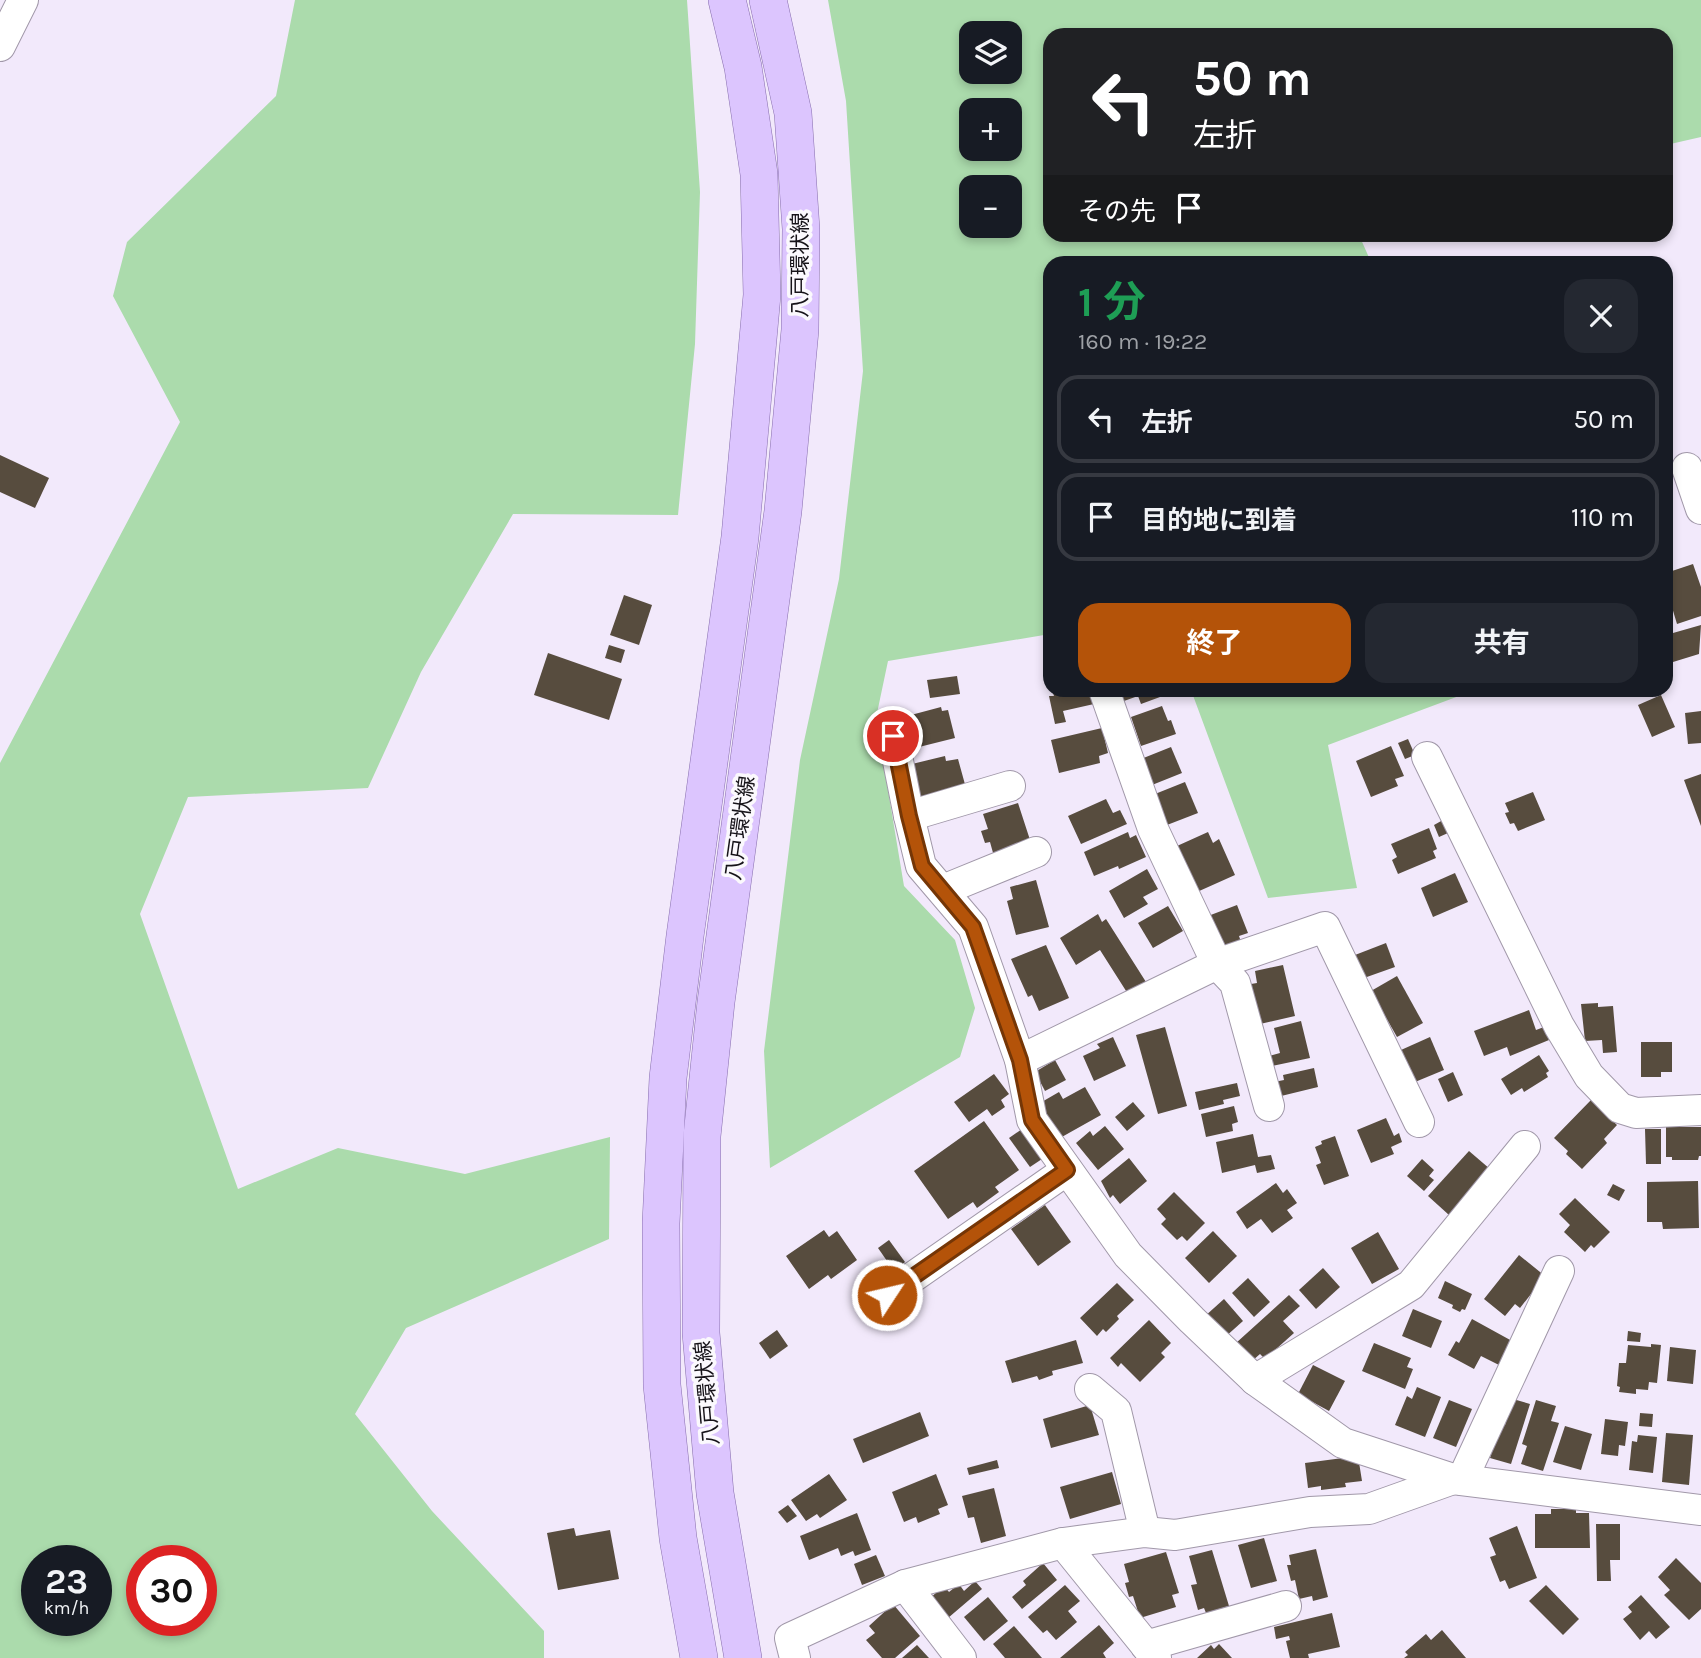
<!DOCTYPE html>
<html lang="ja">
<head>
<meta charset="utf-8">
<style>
  body { margin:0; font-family:Karla,"Noto Sans JP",sans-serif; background:#242831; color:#f1f3f6; height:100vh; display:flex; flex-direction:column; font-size:26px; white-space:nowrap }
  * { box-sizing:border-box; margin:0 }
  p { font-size:23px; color:#9ea1a6 }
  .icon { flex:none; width:38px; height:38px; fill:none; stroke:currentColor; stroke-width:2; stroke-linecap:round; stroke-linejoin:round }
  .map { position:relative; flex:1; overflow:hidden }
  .sheet { position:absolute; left:1043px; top:256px; width:630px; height:441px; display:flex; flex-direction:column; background:#171b24; border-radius:21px; box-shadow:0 4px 10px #0003 }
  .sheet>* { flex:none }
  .hud { position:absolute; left:1043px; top:28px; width:630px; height:214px; border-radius:21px; box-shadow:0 4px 10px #0003; background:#202124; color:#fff; overflow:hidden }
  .fabs { position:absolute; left:959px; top:21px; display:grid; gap:14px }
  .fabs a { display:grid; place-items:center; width:63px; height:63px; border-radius:14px; background:#171b24; box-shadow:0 4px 10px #0003; font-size:35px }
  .speed { position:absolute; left:21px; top:1545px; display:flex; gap:14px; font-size:35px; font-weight:700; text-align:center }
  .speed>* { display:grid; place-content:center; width:91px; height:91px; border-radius:50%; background:#171b24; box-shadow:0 4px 10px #0003; line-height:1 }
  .speed small { font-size:18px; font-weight:400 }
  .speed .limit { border:10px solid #d22; background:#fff; color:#111 }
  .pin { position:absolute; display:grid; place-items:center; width:60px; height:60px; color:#fff; margin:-30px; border:4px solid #fff; border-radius:50%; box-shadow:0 2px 7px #0007 }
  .me { position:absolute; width:77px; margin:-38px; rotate:55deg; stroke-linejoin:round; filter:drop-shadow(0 0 5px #0008) }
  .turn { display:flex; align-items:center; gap:24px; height:147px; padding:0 35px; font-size:32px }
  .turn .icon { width:91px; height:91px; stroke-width:2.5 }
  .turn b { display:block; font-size:49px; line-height:60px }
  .then { display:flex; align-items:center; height:66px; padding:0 35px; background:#0003; gap:14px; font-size:26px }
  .round { display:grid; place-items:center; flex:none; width:74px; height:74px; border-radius:21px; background:#242831 }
  .summary { display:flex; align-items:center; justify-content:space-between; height:119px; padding:0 35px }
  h1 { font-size:42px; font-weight:700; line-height:52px; color:#1e9e55 }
  .button { display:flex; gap:14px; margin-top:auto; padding:14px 35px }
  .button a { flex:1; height:80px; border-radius:21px; background:#b45309; color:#fff; font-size:28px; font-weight:700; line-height:80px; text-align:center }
  .button a+a { background:#242831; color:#f1f3f6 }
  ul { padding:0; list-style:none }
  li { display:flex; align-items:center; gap:21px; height:88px; margin:0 14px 10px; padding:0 21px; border:4px solid #363941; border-radius:21px }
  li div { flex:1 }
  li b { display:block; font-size:26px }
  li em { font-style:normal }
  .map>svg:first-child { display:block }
  .green { fill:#abdbac; fill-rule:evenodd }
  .building { fill:#574c3e }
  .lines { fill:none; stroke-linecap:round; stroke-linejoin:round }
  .minor-casing { stroke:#a198a9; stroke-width:32 }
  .major-casing { stroke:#876ead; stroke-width:38 }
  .minor { stroke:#fff; stroke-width:30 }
  .major { stroke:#dcc5fe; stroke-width:37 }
  .route-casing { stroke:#753606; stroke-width:18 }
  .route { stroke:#b45309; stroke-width:12 }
  .labels { text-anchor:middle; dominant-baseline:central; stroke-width:7; stroke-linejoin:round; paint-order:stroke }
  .street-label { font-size:21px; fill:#161319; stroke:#fbf9fd }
</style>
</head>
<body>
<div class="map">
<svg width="1701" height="1658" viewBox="0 0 1701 1658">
  <rect width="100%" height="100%" fill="#f2e9fb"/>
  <g class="green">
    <path d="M295,0h392l13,192 -5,152 -17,171 -165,-1 -92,158 -53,116 -180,9 -48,117 98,275 100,-41 127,26 145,-37 -1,102 -203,89 -51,86 77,97 112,120v27h-544v-895l180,-341 -67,-126 14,-54 149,-146zM37,1561h59v59h-59zM142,1561h59v59h-59z"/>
    <path d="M828,0h873v137l-35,8v-110h-616v199l309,1 12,27h-321v372l-162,27 -12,57 28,168 51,54 20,68 -15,49 -190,111 -6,-117 36,-291 39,-181 24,-208 -17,-270zM971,33h39v39h-39zM971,110h39v39h-39zM971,187h39v39h-39z"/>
    <polygon points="1191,690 1475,690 1328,745 1357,888 1268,898"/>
  </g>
  <g class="building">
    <polygon points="0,455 49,478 35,508 0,492"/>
    <polygon points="1693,564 1701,587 1701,616 1677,624 1671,604 1666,606 1666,573"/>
    <polygon points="624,595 652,605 639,645 610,635"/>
    <polygon points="1701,625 1699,654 1673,662 1672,658 1666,660 1666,635"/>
    <polygon points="609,645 625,650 621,663 605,658"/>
    <polygon points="548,653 622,679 609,720 534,695"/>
    <polygon points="957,676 960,694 930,698 927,680"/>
    <polygon points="1052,690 1090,690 1094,704 1063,711 1066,722 1055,724 1049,696 1054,696"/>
    <polygon points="1120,690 1157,690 1160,697 1141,704 1138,696 1124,701"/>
    <polygon points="1661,695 1675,727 1652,737 1638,705"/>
    <polygon points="1162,706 1168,721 1171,720 1176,734 1141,746 1131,717"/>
    <polygon points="941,707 942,711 948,710 955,738 919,747 911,715"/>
    <polygon points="1701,711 1701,743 1688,744 1685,713"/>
    <polygon points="1102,728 1108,753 1099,756 1100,763 1059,773 1051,740"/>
    <polygon points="1408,739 1415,755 1405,759 1398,743"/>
    <polygon points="1391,746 1404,776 1395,779 1398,786 1371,797 1356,761"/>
    <polygon points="1171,747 1182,773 1152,785 1141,759"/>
    <polygon points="945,756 946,761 958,759 966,788 921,800 912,764"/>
    <polygon points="1701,774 1701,826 1684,780"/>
    <polygon points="1185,782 1198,813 1167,825 1155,794"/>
    <polygon points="1533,792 1545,820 1518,831 1514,823 1510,824 1505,813 1509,812 1505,803"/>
    <polygon points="1106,799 1113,813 1120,810 1127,824 1081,844 1068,816"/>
    <polygon points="1018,803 1031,843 995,860 990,842 985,843 981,831 988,829 983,814"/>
    <polygon points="1443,820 1448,833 1439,837 1434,825"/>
    <polygon points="1429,828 1437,849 1433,851 1436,858 1398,874 1392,860 1397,857 1391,844"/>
    <polygon points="1128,832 1130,838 1136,835 1146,857 1119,869 1118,866 1094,876 1084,852"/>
    <polygon points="1208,832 1213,843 1219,839 1235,875 1197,892 1177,846"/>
    <polygon points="1147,869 1158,889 1143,897 1148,904 1124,918 1109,891"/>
    <polygon points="1455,873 1468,902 1433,917 1421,888"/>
    <polygon points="1036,880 1049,927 1016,935 1007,901 1013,899 1010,887"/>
    <polygon points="1237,905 1248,933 1239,936 1241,942 1222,950 1208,916"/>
    <polygon points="1168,906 1183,931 1153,948 1138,923"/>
    <polygon points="1098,914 1102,922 1106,919 1146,982 1128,994 1100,950 1076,965 1060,938"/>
    <polygon points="1386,943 1395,967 1364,978 1355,955"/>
    <polygon points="1046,945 1069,998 1039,1011 1032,995 1028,997 1011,959"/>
    <polygon points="1283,965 1295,1016 1260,1024 1251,984 1257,983 1255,971"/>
    <polygon points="1397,976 1423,1023 1397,1037 1371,991"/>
    <polygon points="1598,1003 1598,1007 1613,1006 1617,1052 1603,1053 1602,1040 1585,1041 1581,1004"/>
    <polygon points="1529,1010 1536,1030 1544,1027 1549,1040 1510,1056 1507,1047 1484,1056 1474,1031"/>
    <polygon points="1301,1021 1310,1058 1272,1066 1269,1056 1280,1053 1274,1028"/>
    <polygon points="1165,1027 1187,1106 1158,1114 1136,1035"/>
    <polygon points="1113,1037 1126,1066 1094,1081 1083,1056 1100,1048 1097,1044"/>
    <polygon points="1430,1037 1444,1070 1415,1082 1401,1050"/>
    <polygon points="1641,1042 1672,1042 1672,1072 1661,1072 1661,1077 1641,1077"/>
    <polygon points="1539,1055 1549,1071 1546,1073 1548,1077 1524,1092 1522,1088 1511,1095 1501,1079"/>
    <polygon points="1055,1060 1066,1080 1045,1091 1035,1072"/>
    <polygon points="1314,1068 1318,1087 1277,1097 1274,1082 1284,1080 1283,1075"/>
    <polygon points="1453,1072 1463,1095 1448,1102 1438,1079"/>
    <polygon points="994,1074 1009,1094 1001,1100 1005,1107 992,1116 987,1109 969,1122 954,1102"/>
    <polygon points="1237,1083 1240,1096 1223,1100 1224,1104 1199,1110 1195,1092"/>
    <polygon points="1085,1087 1101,1115 1060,1138 1040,1103 1059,1092 1063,1099"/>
    <polygon points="1591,1100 1617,1125 1604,1139 1607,1143 1582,1169 1566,1154 1568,1151 1554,1138"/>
    <polygon points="1133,1102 1145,1116 1127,1131 1115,1117"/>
    <polygon points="1234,1106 1238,1122 1232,1124 1233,1131 1206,1137 1201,1114"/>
    <polygon points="1386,1118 1394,1136 1399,1133 1402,1142 1391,1147 1394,1154 1371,1163 1357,1130"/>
    <polygon points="984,1121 1019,1170 995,1187 999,1192 977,1208 973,1202 948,1219 914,1171"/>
    <polygon points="1105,1126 1124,1149 1098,1170 1076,1143 1090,1131 1093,1136"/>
    <polygon points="1666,1127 1701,1127 1701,1156 1699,1156 1698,1160 1672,1160 1672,1157 1666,1157"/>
    <polygon points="1022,1129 1042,1159 1030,1167 1009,1138"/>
    <polygon points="1645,1129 1661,1129 1661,1164 1646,1164"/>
    <polygon points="1253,1134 1258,1157 1271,1155 1275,1169 1257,1173 1255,1165 1222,1173 1216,1142"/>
    <polygon points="1335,1136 1349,1176 1324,1185 1316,1165 1321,1163 1315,1147 1322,1144 1321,1141"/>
    <polygon points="1469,1151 1490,1169 1449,1215 1428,1196"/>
    <polygon points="1129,1158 1147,1181 1120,1204 1113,1195 1110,1198 1101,1181"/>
    <polygon points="1422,1159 1434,1170 1429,1176 1434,1180 1424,1191 1407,1176"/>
    <polygon points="1698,1181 1699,1228 1663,1229 1662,1222 1647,1222 1647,1182"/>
    <polygon points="1276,1183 1283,1193 1287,1189 1297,1203 1287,1210 1293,1218 1272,1233 1261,1219 1247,1229 1236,1212"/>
    <polygon points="1613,1184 1625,1190 1619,1201 1607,1195"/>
    <polygon points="1174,1192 1205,1223 1187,1241 1182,1236 1177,1240 1161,1224 1166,1219 1157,1209"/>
    <polygon points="1575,1198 1610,1232 1594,1248 1591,1245 1585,1252 1564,1232 1570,1225 1559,1214"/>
    <polygon points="1045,1205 1071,1242 1038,1266 1011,1229"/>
    <polygon points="824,1230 829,1237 837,1231 857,1260 831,1279 828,1275 809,1289 786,1256"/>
    <polygon points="1213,1231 1237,1256 1209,1283 1185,1258"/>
    <polygon points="1378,1232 1399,1269 1372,1284 1351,1248"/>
    <polygon points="889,1240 905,1262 894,1271 878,1248"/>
    <polygon points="1519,1255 1545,1276 1520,1308 1515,1304 1505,1316 1484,1299"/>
    <polygon points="1323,1268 1340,1287 1316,1309 1299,1290"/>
    <polygon points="1248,1278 1270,1302 1254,1317 1232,1293"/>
    <polygon points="1445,1281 1472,1294 1465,1310 1462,1309 1460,1312 1452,1308 1453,1305 1438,1298"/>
    <polygon points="1117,1283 1134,1300 1117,1316 1119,1319 1106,1332 1103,1329 1097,1336 1080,1318"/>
    <polygon points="1289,1295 1300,1306 1283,1321 1294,1333 1265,1359 1260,1354 1252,1361 1236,1343"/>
    <polygon points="1224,1299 1243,1321 1224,1338 1204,1317"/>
    <polygon points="1413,1309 1442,1321 1431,1348 1402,1336"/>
    <polygon points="1472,1319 1512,1341 1499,1365 1481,1356 1474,1369 1448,1355 1456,1341 1459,1343"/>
    <polygon points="1149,1320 1171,1343 1161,1353 1165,1357 1140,1382 1121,1363 1118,1367 1110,1358"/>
    <polygon points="777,1330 788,1346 770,1359 759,1343"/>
    <polygon points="1628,1331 1641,1333 1640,1342 1627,1341"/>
    <polygon points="1076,1340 1083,1363 1052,1371 1053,1375 1039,1380 1037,1376 1012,1383 1005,1361"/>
    <polygon points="1374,1343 1411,1358 1407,1367 1413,1369 1405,1389 1362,1371"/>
    <polygon points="1651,1344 1661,1345 1657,1383 1649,1382 1648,1390 1636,1389 1636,1394 1619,1392 1620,1387 1617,1386 1619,1363 1626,1363 1628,1345 1651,1347"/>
    <polygon points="1670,1347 1696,1350 1693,1384 1667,1381"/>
    <polygon points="1313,1365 1345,1381 1329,1411 1298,1394"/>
    <polygon points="1417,1387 1441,1397 1425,1437 1395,1425 1407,1396 1412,1399"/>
    <polygon points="1513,1399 1530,1404 1511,1464 1490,1458 1501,1424 1505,1425"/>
    <polygon points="1449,1400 1472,1409 1456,1447 1433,1438"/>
    <polygon points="1536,1400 1556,1406 1551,1421 1559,1423 1543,1471 1521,1464 1527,1446 1522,1444"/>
    <polygon points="1090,1405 1099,1435 1051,1448 1043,1419"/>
    <polygon points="920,1412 929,1436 863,1463 853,1439"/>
    <polygon points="1640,1413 1653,1414 1652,1427 1639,1426"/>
    <polygon points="1605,1419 1628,1422 1625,1446 1619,1445 1618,1456 1601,1454"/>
    <polygon points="1565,1426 1592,1434 1581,1470 1553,1462"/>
    <polygon points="1666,1433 1693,1435 1689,1485 1662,1482"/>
    <polygon points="1638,1435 1657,1437 1653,1473 1629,1470 1632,1441 1637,1442"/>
    <polygon points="1358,1456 1362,1481 1345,1483 1346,1487 1321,1490 1321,1486 1308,1488 1305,1463"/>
    <polygon points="997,1460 999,1468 969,1475 967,1468"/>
    <polygon points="1112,1472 1121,1504 1070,1519 1060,1487"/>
    <polygon points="829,1474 847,1500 820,1518 817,1514 806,1521 791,1500"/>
    <polygon points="936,1474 948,1505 938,1509 940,1514 918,1523 916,1517 904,1522 892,1492"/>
    <polygon points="994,1488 1006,1536 981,1543 974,1517 968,1518 962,1496"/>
    <polygon points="788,1505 797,1516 787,1523 778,1512"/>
    <polygon points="1551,1509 1576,1509 1576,1513 1589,1513 1590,1548 1535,1548 1535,1514 1551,1514"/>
    <polygon points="857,1513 871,1550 855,1556 853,1551 841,1556 838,1548 809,1560 800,1536"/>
    <polygon points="1596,1524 1620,1524 1620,1560 1610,1560 1611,1581 1597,1581"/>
    <polygon points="1517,1526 1537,1578 1509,1589 1505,1580 1500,1582 1490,1557 1496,1555 1489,1538"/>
    <polygon points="574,1528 576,1536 610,1530 619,1579 558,1590 547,1533"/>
    <polygon points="1264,1538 1277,1581 1251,1588 1238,1545"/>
    <polygon points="1316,1549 1328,1597 1313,1601 1312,1596 1299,1599 1295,1580 1291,1581 1287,1565 1291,1565 1289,1555"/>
    <polygon points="1212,1550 1229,1606 1206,1613 1204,1608 1198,1610 1191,1585 1197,1584 1189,1556"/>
    <polygon points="1166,1552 1179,1593 1172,1595 1176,1607 1140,1618 1133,1596 1129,1597 1125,1583 1129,1582 1124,1564"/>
    <polygon points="876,1555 885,1576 862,1585 854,1564"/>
    <polygon points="1676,1558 1701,1583 1701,1609 1689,1620 1664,1595 1670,1590 1658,1577"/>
    <polygon points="1043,1563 1057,1580 1022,1609 1012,1597 1026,1585 1023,1581"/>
    <polygon points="975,1581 982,1589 948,1618 930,1598 944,1586 949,1592 959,1584 964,1591"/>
    <polygon points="1065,1585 1080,1601 1068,1611 1077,1622 1056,1640 1047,1630 1043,1633 1028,1617"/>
    <polygon points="1546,1585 1579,1619 1563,1635 1529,1601"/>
    <polygon points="1641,1595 1670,1627 1656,1639 1649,1631 1640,1640 1623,1619 1632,1612 1628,1607"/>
    <polygon points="988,1597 1008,1621 984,1641 964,1617"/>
    <polygon points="893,1604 920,1636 895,1658 882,1658 866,1640 875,1633 869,1626"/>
    <polygon points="1332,1613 1340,1647 1308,1654 1309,1658 1290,1658 1286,1641 1290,1640 1289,1636 1276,1639 1274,1627"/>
    <polygon points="1099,1625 1114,1643 1103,1653 1106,1658 1060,1658"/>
    <polygon points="1014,1626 1042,1658 1005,1658 993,1644"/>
    <polygon points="1442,1630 1466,1658 1404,1658 1408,1655 1405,1652 1426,1634 1431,1640"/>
    <polygon points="1219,1644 1232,1658 1197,1658 1211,1645 1214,1649"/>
    <polygon points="917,1645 929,1658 902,1658"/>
  </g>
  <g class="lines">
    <defs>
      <g id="minor">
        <polyline points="0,46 23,0"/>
        <polyline points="1687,468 1701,509"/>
        <polyline points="1104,690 1153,829 1217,964 1235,983 1269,1106"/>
        <polyline points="893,736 909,816 921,866 973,927 1020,1060 1032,1120 1128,1255 1192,1320 1255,1380 1343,1443 1453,1479 1701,1510"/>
        <polyline points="1427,757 1559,1026 1589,1076 1620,1108 1636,1113 1701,1110"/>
        <polyline points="909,816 1010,786"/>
        <polyline points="943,890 1036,852"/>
        <polyline points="1020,1060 1217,964 1325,927 1419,1122"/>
        <polyline points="887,1295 1067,1170"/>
        <polyline points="1255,1380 1411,1285 1525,1146"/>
        <polyline points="1090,1389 1116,1411 1145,1532"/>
        <polyline points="1462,1480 1559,1271"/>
        <polyline points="1063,1543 1156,1658"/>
        <polyline points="905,1585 961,1658"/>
        <polyline points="1146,1646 1286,1606"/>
        <polyline points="795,1658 790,1638 905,1585 1063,1543 1145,1532 1175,1535 1310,1512 1369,1509 1453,1479"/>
      </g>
      <g id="major">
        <polyline points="699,1658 678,1538 662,1385 661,1223 668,1078 685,936 740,537 762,295 759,174 743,67 727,0"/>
        <polyline points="743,1658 715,1493 701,1333 702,1136 716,1002 783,511 800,330 801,229 793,113 768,0"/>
      </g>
    </defs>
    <use href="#minor" class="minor-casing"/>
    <use href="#major" class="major-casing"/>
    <use href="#minor" class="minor"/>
    <use href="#major" class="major"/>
  </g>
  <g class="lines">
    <defs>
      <polyline id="route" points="887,1295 1067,1170 1032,1120 1020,1060 973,927 922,866 909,816 893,736"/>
    </defs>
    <use href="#route" class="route-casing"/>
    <use href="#route" class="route"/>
  </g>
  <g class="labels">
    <g class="street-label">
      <text transform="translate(800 265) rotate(-90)">八戸環状線</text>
      <text transform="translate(740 828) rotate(-82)">八戸環状線</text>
      <text transform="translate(707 1393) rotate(-95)">八戸環状線</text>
    </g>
  </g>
</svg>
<div class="fabs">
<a><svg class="icon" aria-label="layers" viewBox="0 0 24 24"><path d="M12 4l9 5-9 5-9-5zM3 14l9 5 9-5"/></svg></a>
<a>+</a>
<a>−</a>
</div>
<div class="speed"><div>23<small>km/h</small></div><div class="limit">30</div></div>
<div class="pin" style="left:893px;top:736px;background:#d93025"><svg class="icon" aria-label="arrive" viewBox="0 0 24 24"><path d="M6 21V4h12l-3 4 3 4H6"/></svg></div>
<svg class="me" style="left:887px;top:1295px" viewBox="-20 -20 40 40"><circle r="17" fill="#b45309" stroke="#fff" stroke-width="3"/><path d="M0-11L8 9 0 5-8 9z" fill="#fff"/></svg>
<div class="hud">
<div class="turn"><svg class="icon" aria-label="left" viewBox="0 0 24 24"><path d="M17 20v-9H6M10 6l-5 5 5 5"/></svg><div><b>50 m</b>左折</div></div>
<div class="then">その先<svg class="icon" aria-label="arrive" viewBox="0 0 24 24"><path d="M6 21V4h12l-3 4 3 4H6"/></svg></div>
</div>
<section class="sheet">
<div class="summary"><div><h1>1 分</h1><p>160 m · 19:22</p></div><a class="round"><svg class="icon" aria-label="close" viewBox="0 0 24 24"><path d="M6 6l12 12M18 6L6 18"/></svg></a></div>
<ul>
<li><svg class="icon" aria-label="left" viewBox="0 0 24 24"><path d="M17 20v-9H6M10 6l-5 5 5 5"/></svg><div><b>左折</b></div><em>50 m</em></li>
<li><svg class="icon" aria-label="arrive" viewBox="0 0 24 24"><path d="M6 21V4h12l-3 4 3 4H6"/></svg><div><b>目的地に到着</b></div><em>110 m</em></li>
</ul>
<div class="button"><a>終了</a><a>共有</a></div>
</section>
</div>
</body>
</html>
